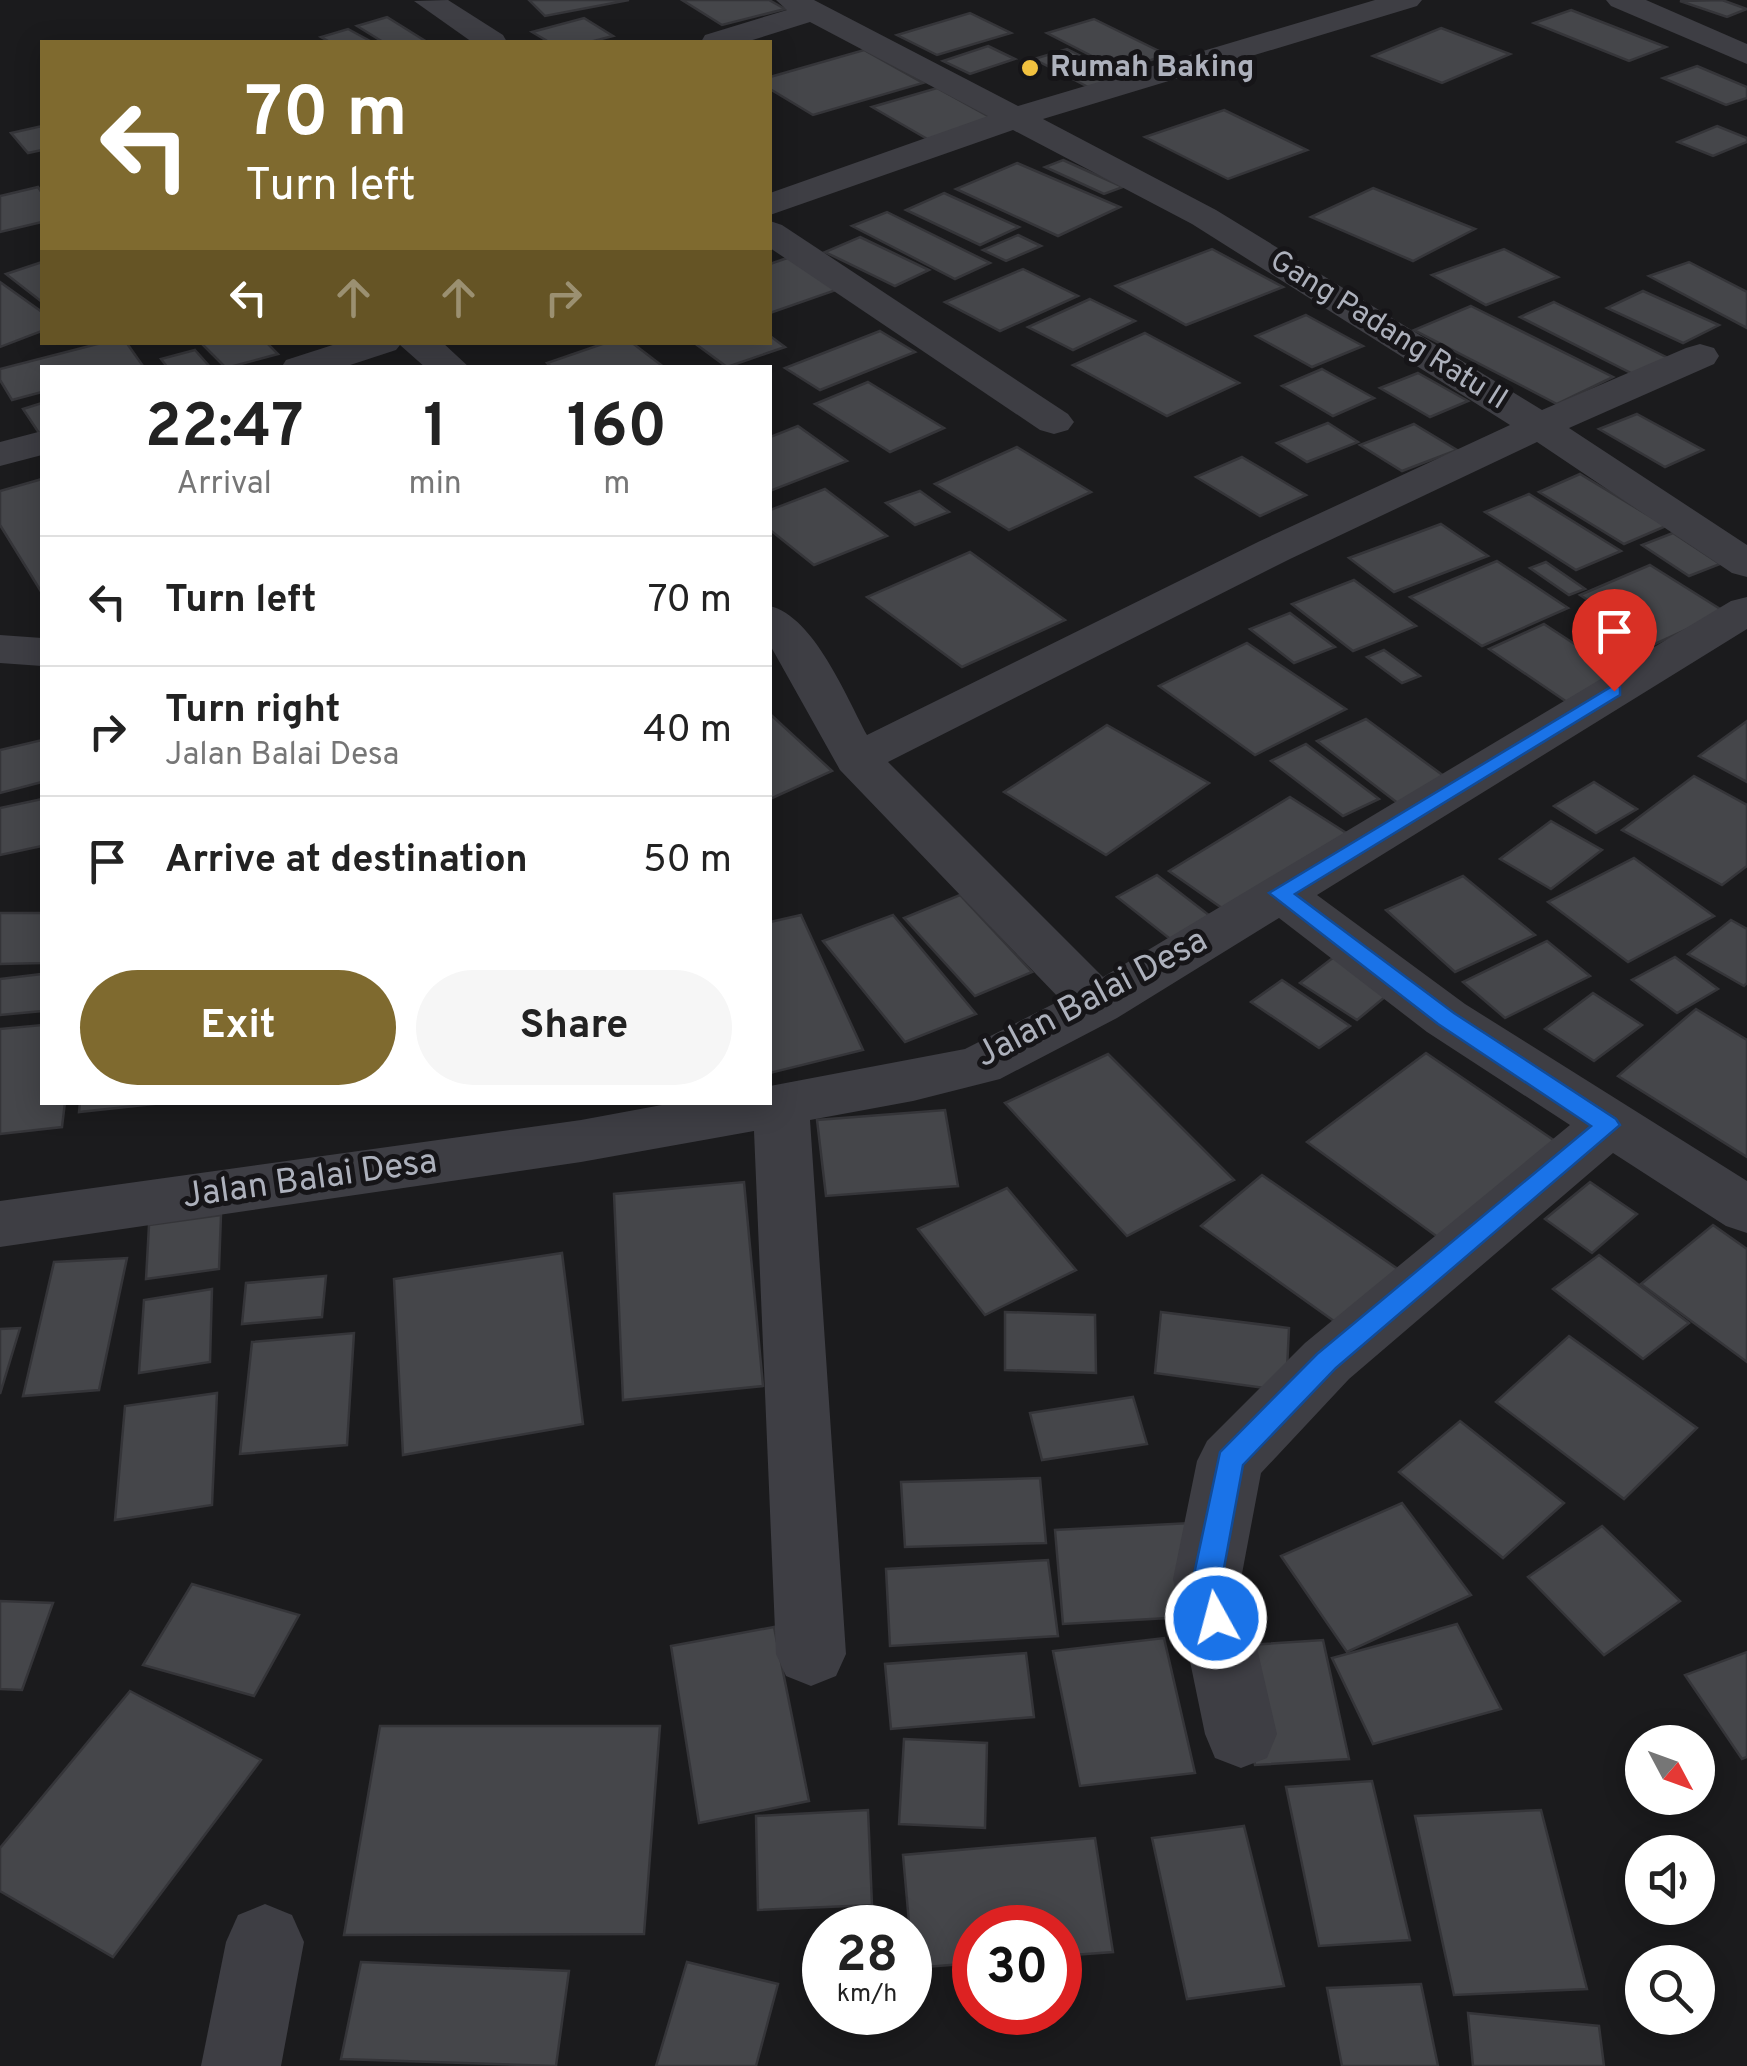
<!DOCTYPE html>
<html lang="en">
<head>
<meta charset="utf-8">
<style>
  body { margin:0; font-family:Overpass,sans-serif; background:#f6f6f6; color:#222; height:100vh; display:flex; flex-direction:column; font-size:38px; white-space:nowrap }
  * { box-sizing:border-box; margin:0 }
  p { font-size:32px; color:#767676 }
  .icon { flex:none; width:55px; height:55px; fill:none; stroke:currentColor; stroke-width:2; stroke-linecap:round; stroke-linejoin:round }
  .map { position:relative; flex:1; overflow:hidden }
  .sheet { position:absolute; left:40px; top:365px; width:732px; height:740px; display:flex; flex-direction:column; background:#fff; border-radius:0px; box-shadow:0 5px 25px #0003 }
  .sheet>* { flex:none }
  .guide { position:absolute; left:40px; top:40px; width:732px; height:305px; border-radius:0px; box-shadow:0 5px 25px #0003; background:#7f6a2f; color:#fff; overflow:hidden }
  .needle { width:65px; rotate:131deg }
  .fabs { position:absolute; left:1625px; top:1725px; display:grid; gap:20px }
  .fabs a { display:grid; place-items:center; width:90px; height:90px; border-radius:50%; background:#fff; box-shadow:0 5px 25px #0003; font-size:50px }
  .speed { position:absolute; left:802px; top:1905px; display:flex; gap:20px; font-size:50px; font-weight:700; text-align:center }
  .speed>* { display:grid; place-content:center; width:130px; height:130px; border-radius:50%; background:#fff; box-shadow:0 5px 25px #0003; line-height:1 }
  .speed small { font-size:25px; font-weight:400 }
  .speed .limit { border:15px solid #d22; background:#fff; color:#111 }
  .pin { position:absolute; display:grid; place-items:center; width:85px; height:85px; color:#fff; margin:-102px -42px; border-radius:50% 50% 50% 0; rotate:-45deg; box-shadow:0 0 10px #0007 }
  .pin .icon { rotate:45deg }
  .me { position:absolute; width:110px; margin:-55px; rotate:353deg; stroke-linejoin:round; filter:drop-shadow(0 0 8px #0008) }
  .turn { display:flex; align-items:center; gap:35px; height:210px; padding:0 40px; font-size:45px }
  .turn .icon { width:130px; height:130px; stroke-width:2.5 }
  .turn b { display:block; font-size:70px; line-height:85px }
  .lanes { display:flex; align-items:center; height:95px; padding:0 40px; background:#0003; justify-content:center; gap:50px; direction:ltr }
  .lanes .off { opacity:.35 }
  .eta { display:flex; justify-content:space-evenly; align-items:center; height:170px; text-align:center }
  .eta b { font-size:60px; font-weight:700; line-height:70px }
  .action { display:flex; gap:20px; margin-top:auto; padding:20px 40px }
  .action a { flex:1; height:115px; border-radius:60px; background:#7f6a2f; color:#fff; font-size:40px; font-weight:700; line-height:115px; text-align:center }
  .action a+a { background:#f6f6f6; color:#222 }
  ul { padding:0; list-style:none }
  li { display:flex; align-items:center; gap:30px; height:130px; padding:0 40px; border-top:2px solid #e0e0e0 }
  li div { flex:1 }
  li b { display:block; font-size:38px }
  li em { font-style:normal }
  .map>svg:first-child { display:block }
  .building { fill:#45464a; stroke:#353539; stroke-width:2.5 }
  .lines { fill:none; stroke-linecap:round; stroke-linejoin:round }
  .minor { fill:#3e3e44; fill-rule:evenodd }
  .route { fill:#1a73e8; stroke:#114b97; stroke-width:2.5 }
  .poi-dot { fill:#f1c13f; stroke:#161518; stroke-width:4 }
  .labels { text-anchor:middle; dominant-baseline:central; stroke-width:10; stroke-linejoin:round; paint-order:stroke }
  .far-poi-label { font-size:30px; font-weight:bold; fill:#adb1bc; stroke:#161518; text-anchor:start }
  .far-street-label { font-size:30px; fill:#adb1bc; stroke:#161518 }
  .street-label { font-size:35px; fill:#adb1bc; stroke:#161518 }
</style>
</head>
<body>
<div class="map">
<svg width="1747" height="2066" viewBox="0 0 1747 2066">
  <rect width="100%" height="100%" fill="#1b1b1d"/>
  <g class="building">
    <polygon points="529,0 629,0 545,16"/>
    <polygon points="682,0 769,0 785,9 722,25"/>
    <polygon points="1722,0 1747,9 1727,17 1680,1"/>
    <polygon points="1571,10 1666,47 1629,61 1534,23"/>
    <polygon points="970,13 1011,33 937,55 897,35"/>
    <polygon points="387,17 427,42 383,42 357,26"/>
    <polygon points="584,18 613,36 590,42 549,42 532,32"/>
    <polygon points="1094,19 1167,55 1119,70 1047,33"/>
    <polygon points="1441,28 1510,54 1442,83 1373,56"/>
    <polygon points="348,29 372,42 330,42 321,37"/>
    <polygon points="988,46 1015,59 970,74 943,61"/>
    <polygon points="1067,49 1125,78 1092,89 1034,59"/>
    <polygon points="864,50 923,83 813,115 770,89 770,77"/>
    <polygon points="1697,66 1747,87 1747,98 1726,105 1663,78"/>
    <polygon points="937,88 995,120 929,140 872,107"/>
    <polygon points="1224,110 1307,150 1228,179 1145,137"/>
    <polygon points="42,126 42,150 28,153 11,133"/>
    <polygon points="1717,126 1747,138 1747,142 1713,156 1678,142"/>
    <polygon points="1063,160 1123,187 1104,194 1045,167"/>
    <polygon points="1017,163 1120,207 1058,236 956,189"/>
    <polygon points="38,187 42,193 42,222 0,232 0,196"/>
    <polygon points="1373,188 1475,229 1413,261 1311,217"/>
    <polygon points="944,193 1019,227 980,245 906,210"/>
    <polygon points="887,212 990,263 955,279 852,226"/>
    <polygon points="1018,235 1041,246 1006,261 983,250"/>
    <polygon points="860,237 929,270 895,286 825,252"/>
    <polygon points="1212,249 1283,287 1186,325 1116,286"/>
    <polygon points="1504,249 1558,277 1486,305 1432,275"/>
    <polygon points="790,257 839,289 770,313 770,264"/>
    <polygon points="42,262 42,302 6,274"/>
    <polygon points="1689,262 1747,292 1747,328 1649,276"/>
    <polygon points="1023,269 1078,296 1000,331 945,302"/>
    <polygon points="0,282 42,312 42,331 0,347"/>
    <polygon points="1643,291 1719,325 1683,343 1607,308"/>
    <polygon points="1090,299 1135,321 1073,350 1028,327"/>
    <polygon points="1554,302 1670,359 1635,375 1520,317"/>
    <polygon points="1471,306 1613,377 1557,404 1414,330"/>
    <polygon points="1306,315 1363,346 1312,367 1256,336"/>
    <polygon points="880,331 915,352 820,390 785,368"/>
    <polygon points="1145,333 1239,383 1167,416 1073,365"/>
    <polygon points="770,336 785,347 727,367 693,342 770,342"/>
    <polygon points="105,342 126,342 143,366 42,368 42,392 12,400 0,380 0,369"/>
    <polygon points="200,342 266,342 278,354 226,368"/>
    <polygon points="608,342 631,342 665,368 552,368 547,363"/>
    <polygon points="195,350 211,368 168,368 161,359"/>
    <polygon points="1322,369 1374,398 1333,416 1282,386"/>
    <polygon points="1418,373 1468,401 1430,417 1380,388"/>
    <polygon points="868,382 944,428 890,452 815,404"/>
    <polygon points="42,403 42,432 39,433 23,409"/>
    <polygon points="1637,414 1703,450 1665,467 1599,429"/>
    <polygon points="1328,423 1358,442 1307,462 1277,443"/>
    <polygon points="1414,424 1457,450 1402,471 1360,445"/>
    <polygon points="798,426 847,461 770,491 770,437"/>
    <polygon points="1017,447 1091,492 1009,530 935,484"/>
    <polygon points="1242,457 1306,495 1260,516 1196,477"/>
    <polygon points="1580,474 1666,526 1624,544 1539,492"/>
    <polygon points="42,479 42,593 0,525 0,491"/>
    <polygon points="825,489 887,536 814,565 770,530 770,510"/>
    <polygon points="920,491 949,512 915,525 886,503"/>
    <polygon points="1529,494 1621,551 1576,570 1485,512"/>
    <polygon points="1441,524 1488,556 1394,592 1349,558"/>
    <polygon points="1673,533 1720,564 1689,576 1642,545"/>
    <polygon points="970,552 1065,620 962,667 867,597"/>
    <polygon points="1497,561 1568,608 1482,646 1410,597"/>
    <polygon points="1546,562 1585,589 1569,595 1530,568"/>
    <polygon points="1650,565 1725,612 1655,644 1580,595"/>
    <polygon points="1354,580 1416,626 1353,651 1292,604"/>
    <polygon points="1290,613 1335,647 1294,663 1250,629"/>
    <polygon points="1544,624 1622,675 1567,702 1489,649"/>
    <polygon points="1247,643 1346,709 1255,755 1159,686"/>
    <polygon points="1384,650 1420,676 1402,683 1367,657"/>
    <polygon points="770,714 832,771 770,799"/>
    <polygon points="1366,719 1448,779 1399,804 1317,741"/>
    <polygon points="1747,721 1747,782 1699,756"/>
    <polygon points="1107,725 1209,783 1106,855 1004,792"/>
    <polygon points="42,740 42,782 0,793 0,750"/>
    <polygon points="1306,744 1379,799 1343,816 1271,761"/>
    <polygon points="1694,776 1747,805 1747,866 1722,885 1622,830"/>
    <polygon points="1594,782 1637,809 1596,833 1554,806"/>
    <polygon points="1290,797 1351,836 1229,913 1169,871"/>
    <polygon points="42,799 42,846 0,855 0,808"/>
    <polygon points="1551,821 1602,850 1551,889 1500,859"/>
    <polygon points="1634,858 1714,916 1628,962 1548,902"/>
    <polygon points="1157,875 1214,919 1174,942 1117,897"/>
    <polygon points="1463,876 1535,935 1455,972 1386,910"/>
    <polygon points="960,895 1032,972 975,996 904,918"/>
    <polygon points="0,913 42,913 42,963 0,964"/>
    <polygon points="801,915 863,1050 770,1073 770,922"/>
    <polygon points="893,915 976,1014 905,1042 823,941"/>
    <polygon points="1731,920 1747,929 1747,983 1744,986 1688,954"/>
    <polygon points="1547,941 1590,976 1505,1018 1463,982"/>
    <polygon points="1334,957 1391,992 1357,1020 1300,983"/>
    <polygon points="1675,957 1718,989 1677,1013 1632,980"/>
    <polygon points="42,974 42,1011 0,1015 0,979"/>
    <polygon points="1282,980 1350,1026 1319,1048 1251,1002"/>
    <polygon points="1593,993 1642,1025 1594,1061 1545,1029"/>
    <polygon points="1696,1009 1747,1040 1747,1157 1618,1076"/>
    <polygon points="42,1025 42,1102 65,1102 62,1127 0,1134 0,1029"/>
    <polygon points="1426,1053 1558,1143 1439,1238 1307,1142"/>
    <polygon points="1108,1054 1234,1180 1127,1236 1005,1103"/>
    <polygon points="80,1102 172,1102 79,1112"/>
    <polygon points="945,1110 958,1186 826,1196 817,1120"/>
    <polygon points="1262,1175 1405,1274 1345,1329 1201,1226"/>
    <polygon points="744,1182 763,1386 623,1400 614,1194"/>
    <polygon points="1590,1182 1637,1214 1592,1253 1545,1219"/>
    <polygon points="1007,1188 1076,1270 985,1315 918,1229"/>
    <polygon points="221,1215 219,1269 146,1279 149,1225"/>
    <polygon points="1713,1225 1747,1249 1747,1362 1641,1284"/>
    <polygon points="562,1253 583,1424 403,1455 394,1279"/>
    <polygon points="1599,1255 1689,1323 1643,1359 1553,1289"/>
    <polygon points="127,1258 99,1390 23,1396 54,1262"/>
    <polygon points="326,1276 322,1317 242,1324 246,1283"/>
    <polygon points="212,1289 210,1362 139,1373 144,1300"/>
    <polygon points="1005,1312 1095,1315 1096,1373 1005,1370"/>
    <polygon points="1161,1312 1289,1328 1286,1391 1155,1373"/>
    <polygon points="20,1328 0,1394 0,1329"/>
    <polygon points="354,1333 347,1445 240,1454 252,1342"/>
    <polygon points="1569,1336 1697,1428 1624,1499 1496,1402"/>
    <polygon points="217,1393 212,1505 115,1520 125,1406"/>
    <polygon points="1133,1397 1147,1444 1042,1460 1030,1413"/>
    <polygon points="1460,1421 1564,1503 1503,1558 1399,1472"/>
    <polygon points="1040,1478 1046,1543 905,1547 901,1482"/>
    <polygon points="1402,1503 1471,1595 1347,1652 1281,1556"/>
    <polygon points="1191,1523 1204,1616 1063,1624 1055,1530"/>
    <polygon points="1602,1526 1680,1601 1604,1655 1528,1577"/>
    <polygon points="1048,1560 1058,1636 890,1646 886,1569"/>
    <polygon points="192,1584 299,1615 254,1696 143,1665"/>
    <polygon points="0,1601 53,1603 22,1690 0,1689"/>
    <polygon points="1457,1624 1501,1709 1373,1744 1332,1658"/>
    <polygon points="774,1627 809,1801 699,1823 671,1646"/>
    <polygon points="1164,1638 1195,1773 1080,1786 1053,1651"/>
    <polygon points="1323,1640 1349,1759 1255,1765 1233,1646"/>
    <polygon points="1747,1652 1747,1757 1742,1759 1685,1675"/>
    <polygon points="1026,1653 1034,1717 891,1729 885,1664"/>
    <polygon points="130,1691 261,1760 113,1957 0,1891 0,1848"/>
    <polygon points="380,1726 660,1726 644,1934 344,1935"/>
    <polygon points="904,1739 987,1743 985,1828 899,1824"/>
    <polygon points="1372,1781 1410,1940 1319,1946 1286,1787"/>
    <polygon points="868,1810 872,1905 758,1910 756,1816"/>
    <polygon points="1541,1810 1587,1989 1454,1995 1415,1816"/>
    <polygon points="1244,1826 1284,1986 1187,1999 1152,1838"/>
    <polygon points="1095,1838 1113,1952 1060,1956 1060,1928 975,1928 975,1963 913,1968 903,1855"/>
    <polygon points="361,1962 569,1971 556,2066 341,2059"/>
    <polygon points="687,1962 778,1984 756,2066 656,2066"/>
    <polygon points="1421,1984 1438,2066 1342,2066 1327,1988"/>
    <polygon points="1468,2013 1599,2026 1604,2066 1473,2066"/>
  </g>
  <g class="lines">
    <g class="minor">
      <polygon points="448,0 503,35 507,42 472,42 414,1"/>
      <path d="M776,0h38l204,106 357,-106h47l-5,6 -374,113 173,91 326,200 144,-62 14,-4 14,4 5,8 -5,8 -145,64 178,117v32l-15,-4 -195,-131 -247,117 -402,203 215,215 628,-376 16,-4v32l-430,266 148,109 282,177v52l-21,-7 -113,-73 -264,226 -88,94 -20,106 36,155 -10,24 -26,10 -26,-10 -10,-24 -32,-155 24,-118 10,-20 98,-98 265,-218 -143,-93 -148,-114 -162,100 -117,61 -87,22 -103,19 36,534 -10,22 -25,10 -25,-10 -10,-22 -22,-523 -173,31 -581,85v-46l581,-81 97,-18h92v-16l195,-37 96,-49 -221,-230 -70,-125v-39c44,11 76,90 97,129l393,-194 250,-116 -318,-201 -179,-94 -243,85v-22l218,-77 -178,-94 -64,20h-45l4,-7 82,-25z"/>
      <polygon points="1606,0 1646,0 1747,44 1747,64 1611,6"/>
      <polygon points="770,221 782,225 1068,414 1074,422 1068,430 1054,434 1040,430 770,248"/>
      <polygon points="342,342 442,342 470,368 426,368 400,345 396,350 341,368 281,368 286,360"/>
      <polygon points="42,431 42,455 0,466 0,442"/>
      <polygon points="0,635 42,638 42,666 0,663"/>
      <polygon points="265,1904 292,1915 304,1942 281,2066 201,2066 226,1942 238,1915"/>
    </g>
  </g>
  <polygon class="route" points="1614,685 1620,687 1620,695 1295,894 1454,1013 1616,1119 1620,1125 1336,1368 1243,1465 1222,1579 1230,1618 1226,1627 1216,1630 1206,1627 1193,1579 1220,1452 1317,1354 1591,1126 1438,1024 1269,893"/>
  <circle class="poi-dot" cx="1030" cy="68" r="10"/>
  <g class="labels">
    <g class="far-poi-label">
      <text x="1050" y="68">Rumah Baking</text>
    </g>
    <g class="far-street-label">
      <text transform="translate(1388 331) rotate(32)">Gang Padang Ratu II</text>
    </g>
    <g class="street-label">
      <text transform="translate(1092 999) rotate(-28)">Jalan Balai Desa</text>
      <text transform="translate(310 1180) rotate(-8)">Jalan Balai Desa</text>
    </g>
  </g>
</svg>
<div class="fabs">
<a><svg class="needle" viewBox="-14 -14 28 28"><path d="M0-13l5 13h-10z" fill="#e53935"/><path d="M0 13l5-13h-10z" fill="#767676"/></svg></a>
<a><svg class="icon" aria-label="sound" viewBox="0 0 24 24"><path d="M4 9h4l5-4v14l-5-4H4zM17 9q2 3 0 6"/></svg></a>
<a><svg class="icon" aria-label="search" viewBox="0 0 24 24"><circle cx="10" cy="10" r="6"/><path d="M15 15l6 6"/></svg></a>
</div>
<div class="speed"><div>28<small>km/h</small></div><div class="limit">30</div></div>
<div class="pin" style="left:1614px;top:691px;background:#d93025"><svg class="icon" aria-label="arrive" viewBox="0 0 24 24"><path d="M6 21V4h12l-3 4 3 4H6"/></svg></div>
<svg class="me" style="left:1216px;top:1618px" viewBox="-20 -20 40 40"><circle r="17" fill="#1a73e8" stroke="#fff" stroke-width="3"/><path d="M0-11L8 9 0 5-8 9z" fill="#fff"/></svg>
<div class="guide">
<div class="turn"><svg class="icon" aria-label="left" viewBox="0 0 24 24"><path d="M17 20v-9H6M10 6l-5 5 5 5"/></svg><div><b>70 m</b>Turn left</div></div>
<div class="lanes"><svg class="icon" aria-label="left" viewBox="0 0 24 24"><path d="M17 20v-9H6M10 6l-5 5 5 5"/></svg><svg class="icon off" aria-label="ahead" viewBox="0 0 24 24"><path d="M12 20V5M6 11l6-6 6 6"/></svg><svg class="icon off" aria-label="ahead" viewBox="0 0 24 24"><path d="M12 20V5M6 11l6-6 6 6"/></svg><svg class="icon off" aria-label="right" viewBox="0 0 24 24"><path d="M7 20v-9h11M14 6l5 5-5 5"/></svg></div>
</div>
<section class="sheet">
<div class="eta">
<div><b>22:47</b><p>Arrival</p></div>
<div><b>1</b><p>min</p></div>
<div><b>160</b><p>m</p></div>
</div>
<ul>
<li><svg class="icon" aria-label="left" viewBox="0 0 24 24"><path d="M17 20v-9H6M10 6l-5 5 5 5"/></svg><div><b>Turn left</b></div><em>70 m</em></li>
<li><svg class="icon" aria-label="right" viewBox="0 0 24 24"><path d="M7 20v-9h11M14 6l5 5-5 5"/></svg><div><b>Turn right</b><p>Jalan Balai Desa</p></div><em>40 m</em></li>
<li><svg class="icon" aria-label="arrive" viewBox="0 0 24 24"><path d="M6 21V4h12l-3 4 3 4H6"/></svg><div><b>Arrive at destination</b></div><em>50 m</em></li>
</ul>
<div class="action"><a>Exit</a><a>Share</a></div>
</section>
</div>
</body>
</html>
